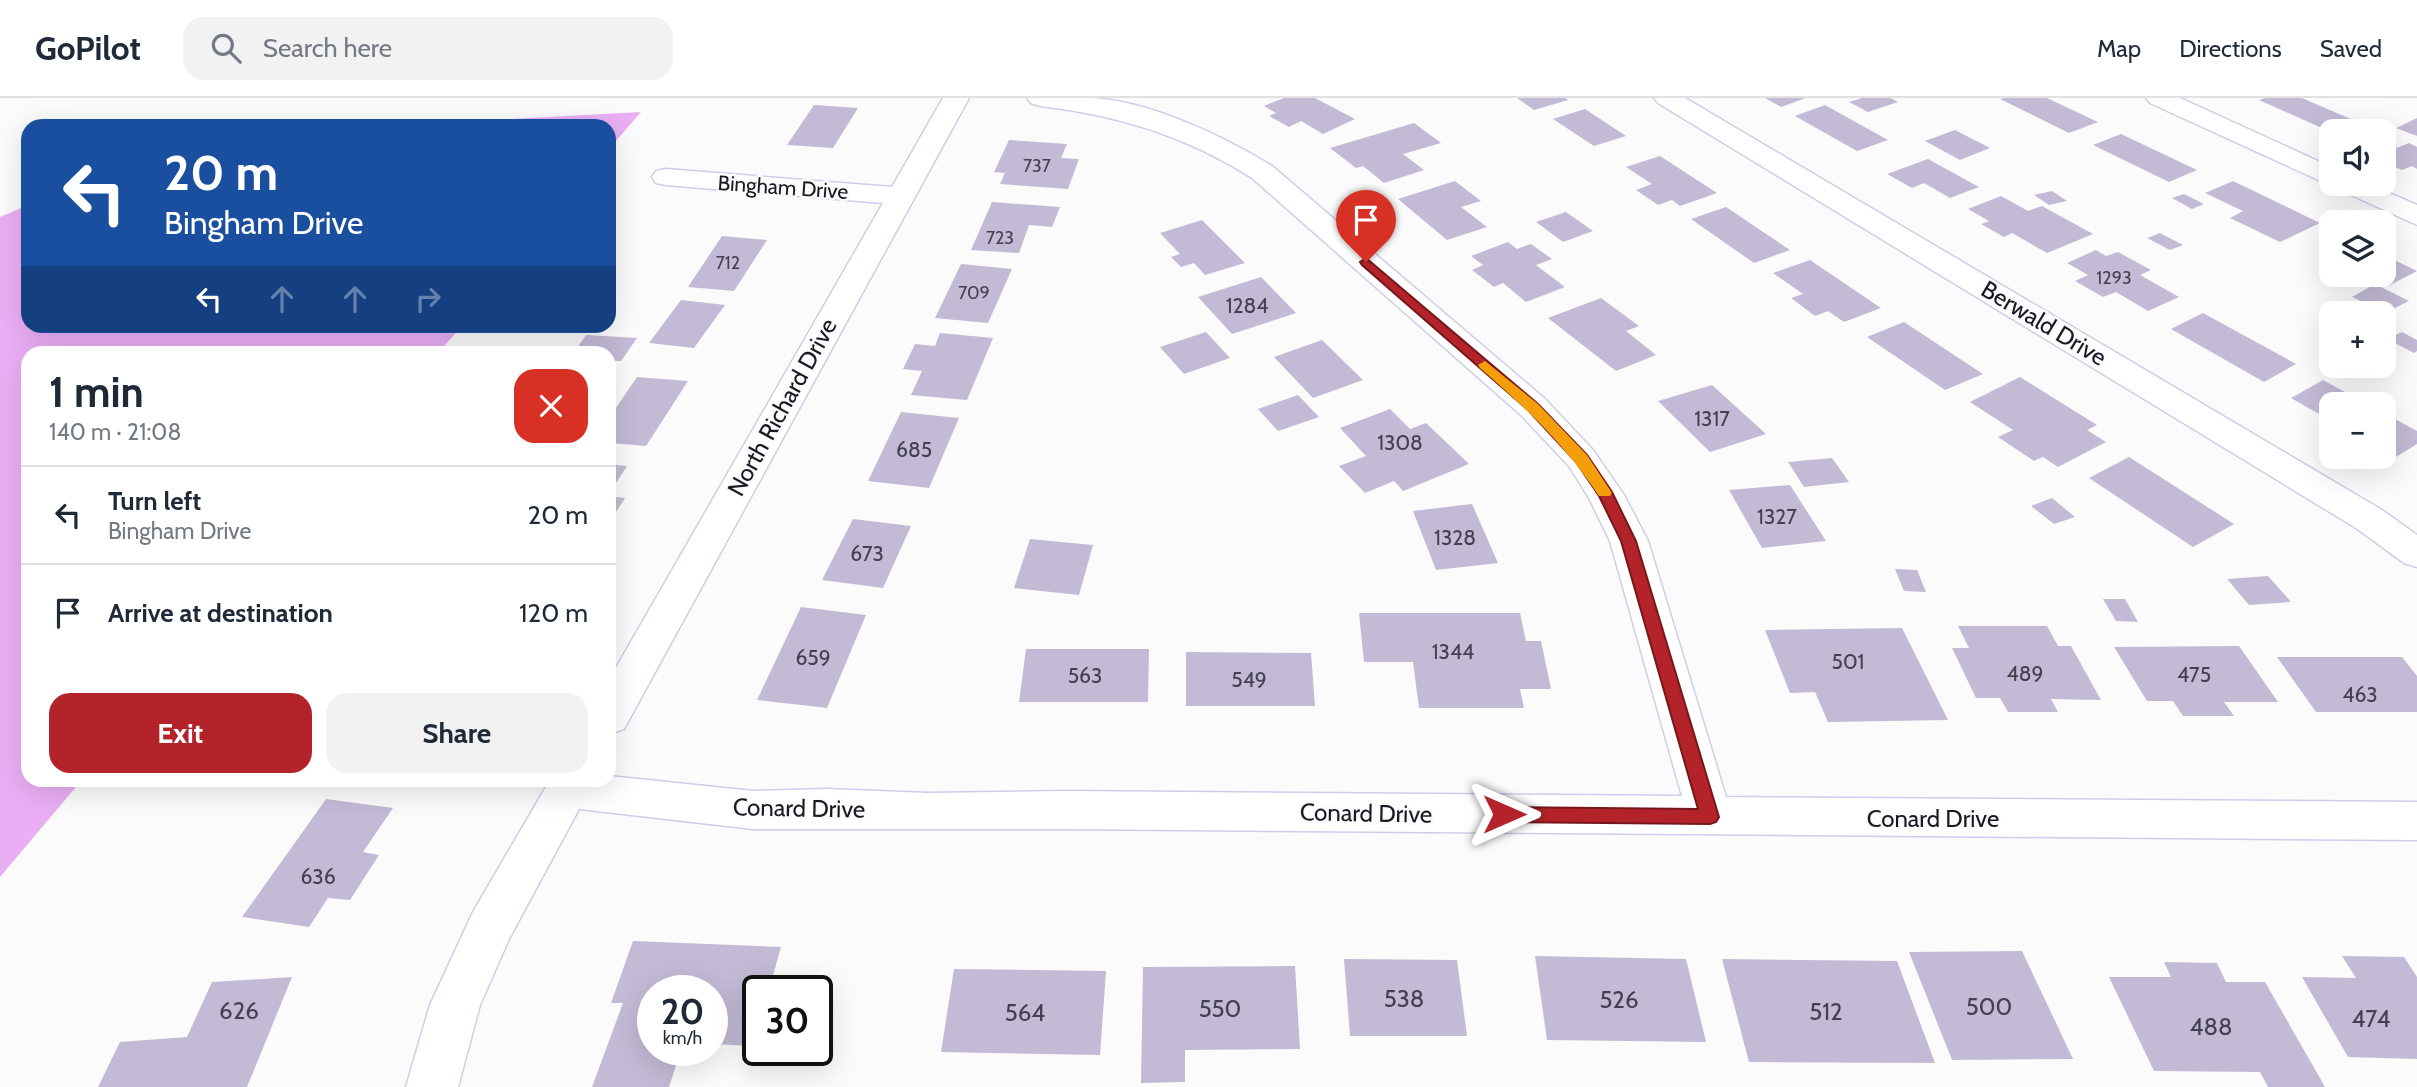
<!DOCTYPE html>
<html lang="en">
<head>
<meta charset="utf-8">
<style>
  body { margin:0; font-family:Cabin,sans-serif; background:#f2f2f3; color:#1f2937; height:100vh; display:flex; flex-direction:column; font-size:26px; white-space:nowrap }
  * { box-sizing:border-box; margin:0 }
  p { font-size:23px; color:#747a83 }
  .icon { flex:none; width:38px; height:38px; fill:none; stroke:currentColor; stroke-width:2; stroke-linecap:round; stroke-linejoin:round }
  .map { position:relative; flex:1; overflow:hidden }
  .drawer { position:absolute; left:21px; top:248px; width:595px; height:441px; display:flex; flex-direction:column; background:#fff; border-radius:21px; box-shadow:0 7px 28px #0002 }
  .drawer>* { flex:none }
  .guide { position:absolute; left:21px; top:21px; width:595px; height:214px; border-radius:21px; box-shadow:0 7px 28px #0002; background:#1a4fa0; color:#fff; overflow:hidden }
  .controls { position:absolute; left:2319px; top:21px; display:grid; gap:14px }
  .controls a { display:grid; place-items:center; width:77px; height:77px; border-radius:14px; background:#fff; box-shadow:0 7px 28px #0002; font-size:35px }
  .speed { position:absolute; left:637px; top:877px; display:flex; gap:14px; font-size:35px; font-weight:700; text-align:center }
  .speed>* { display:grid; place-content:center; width:91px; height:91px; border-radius:50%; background:#fff; box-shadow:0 7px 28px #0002; line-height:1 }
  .speed small { font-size:18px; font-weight:400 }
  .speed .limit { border:4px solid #111; border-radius:10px; background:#fff; color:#111 }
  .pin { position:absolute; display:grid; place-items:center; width:60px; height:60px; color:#fff; margin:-72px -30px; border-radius:50% 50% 50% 0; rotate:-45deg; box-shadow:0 0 7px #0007 }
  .pin .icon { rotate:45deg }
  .me { position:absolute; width:77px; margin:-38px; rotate:90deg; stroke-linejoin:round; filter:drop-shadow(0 0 5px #0008) }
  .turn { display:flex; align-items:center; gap:24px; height:147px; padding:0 28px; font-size:32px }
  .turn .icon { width:91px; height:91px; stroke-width:2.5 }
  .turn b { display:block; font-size:49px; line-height:60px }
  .lanes { display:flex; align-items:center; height:66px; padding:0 28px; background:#0003; justify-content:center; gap:35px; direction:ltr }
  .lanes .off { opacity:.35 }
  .round { display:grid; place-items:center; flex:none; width:74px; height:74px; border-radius:21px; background:#f2f2f3 }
  .summary { display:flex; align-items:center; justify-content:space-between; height:119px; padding:0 28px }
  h1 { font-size:42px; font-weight:800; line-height:52px }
  .cta { display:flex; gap:14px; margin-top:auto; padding:14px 28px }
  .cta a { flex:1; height:80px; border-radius:21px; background:#b42329; color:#fff; font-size:28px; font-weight:800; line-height:80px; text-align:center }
  .cta a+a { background:#f2f2f3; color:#1f2937 }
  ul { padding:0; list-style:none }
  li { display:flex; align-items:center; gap:21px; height:98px; padding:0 28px; border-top:2px solid #e0e1e3 }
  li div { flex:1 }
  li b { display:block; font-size:26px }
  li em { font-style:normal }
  header { display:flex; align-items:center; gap:42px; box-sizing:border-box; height:98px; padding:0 35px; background:#fff; border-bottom:2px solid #e0e1e3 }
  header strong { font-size:33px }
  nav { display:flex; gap:38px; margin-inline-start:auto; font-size:24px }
  .search { width:490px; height:63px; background:#f2f2f3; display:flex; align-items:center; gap:18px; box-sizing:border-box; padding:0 24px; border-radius:21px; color:#747a83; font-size:26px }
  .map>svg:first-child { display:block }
  .forest { fill:#eaaef4 }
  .building { fill:#c3bad5 }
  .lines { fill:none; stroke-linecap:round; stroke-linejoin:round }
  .minor-casing { stroke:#cccfeb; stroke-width:3 }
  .minor { fill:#fff; fill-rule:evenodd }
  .route { fill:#b42329; stroke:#75171b; stroke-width:2 }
  .slow { fill:#f59e0b }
  .labels { text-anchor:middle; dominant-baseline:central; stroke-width:5; stroke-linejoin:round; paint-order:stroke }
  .far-number-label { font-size:18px; fill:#434150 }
  .far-street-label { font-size:21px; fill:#181923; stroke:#fbfbfb }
  .number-label { font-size:21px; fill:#434150 }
  .street-label { font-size:24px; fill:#181923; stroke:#fbfbfb }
  .near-number-label { font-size:24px; fill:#434150 }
</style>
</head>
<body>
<header>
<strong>GoPilot</strong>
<div class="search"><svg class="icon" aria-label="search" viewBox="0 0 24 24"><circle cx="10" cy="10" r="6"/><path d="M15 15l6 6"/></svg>Search here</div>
<nav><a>Map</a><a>Directions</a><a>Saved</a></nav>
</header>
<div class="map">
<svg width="2417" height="989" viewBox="0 0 2417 989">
  <rect width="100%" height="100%" fill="#fbfbfb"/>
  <g class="forest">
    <polygon points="641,14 609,51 609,28 382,28"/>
    <polygon points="28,107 28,228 462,228 438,255 28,256 28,682 81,683 0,779 0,119"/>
  </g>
  <g class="building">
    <polygon points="1284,0 1315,0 1355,21 1323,36 1301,23 1289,29 1269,18 1276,15 1264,8"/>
    <polygon points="1517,0 1565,0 1568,2 1534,12"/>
    <polygon points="1765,0 1806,0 1781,9"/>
    <polygon points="1862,0 1891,0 1898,4 1868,14 1849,4"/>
    <polygon points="2004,0 2047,0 2098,24 2069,35 2000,1"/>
    <polygon points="2265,0 2302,0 2360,25 2331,34 2259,2"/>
    <polygon points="814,7 858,10 833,50 787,47"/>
    <polygon points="1825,7 1888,42 1857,53 1795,18"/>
    <polygon points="1585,11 1626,38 1594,48 1553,21"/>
    <polygon points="2417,20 2417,38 2396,30"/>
    <polygon points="1414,25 1441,45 1403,56 1424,72 1384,85 1363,68 1356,70 1330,50"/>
    <polygon points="1955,32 1990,50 1960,62 1925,43"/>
    <polygon points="2121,36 2197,72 2169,84 2093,47"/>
    <polygon points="1009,42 1067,46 1061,60 1079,61 1068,91 1000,86 1005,75 994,74"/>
    <polygon points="2409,45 2417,49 2417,71 2412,68 2402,72 2384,64 2384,55"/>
    <polygon points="1660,58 1717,95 1680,108 1672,102 1658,107 1636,92 1652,86 1626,69"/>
    <polygon points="1928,61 1979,89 1950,100 1924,85 1912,90 1887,76"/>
    <polygon points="1455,83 1481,103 1461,109 1487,129 1447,142 1398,101"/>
    <polygon points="2233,83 2320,125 2280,144 2230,120 2243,113 2205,95"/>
    <polygon points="2052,93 2067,103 2049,107 2034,97"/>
    <polygon points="2184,96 2204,106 2192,111 2172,100"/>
    <polygon points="2001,98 2028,113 2042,108 2093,136 2047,155 2012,135 2004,139 1981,126 1989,123 1968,111"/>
    <polygon points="992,104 1060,109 1052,129 1029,127 1019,155 971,152"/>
    <polygon points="1726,109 1790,152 1754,165 1691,121"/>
    <polygon points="1566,114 1593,133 1563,144 1536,124"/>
    <polygon points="1202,122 1245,165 1205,177 1194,165 1181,169 1171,159 1180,156 1160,135"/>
    <polygon points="2160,135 2183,147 2170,152 2147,140"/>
    <polygon points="722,138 767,142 734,193 688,189"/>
    <polygon points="1508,144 1517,151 1531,146 1552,161 1536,167 1565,189 1526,204 1503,185 1494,189 1472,172 1483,167 1471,158"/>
    <polygon points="2096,152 2106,158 2118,154 2151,172 2140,177 2179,199 2148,213 2116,194 2103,199 2075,183 2088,177 2067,165"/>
    <polygon points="2384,157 2417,173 2388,188 2366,177 2384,177"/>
    <polygon points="1810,162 1881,210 1844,224 1828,213 1815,218 1791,200 1803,196 1773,175"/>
    <polygon points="961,166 1012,171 988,225 935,220"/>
    <polygon points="1261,179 1296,215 1232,236 1198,199"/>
    <polygon points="2375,186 2409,203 2385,215 2352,199"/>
    <polygon points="1601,200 1639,228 1626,233 1656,257 1616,273 1548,220"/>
    <polygon points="681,202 725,207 694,250 649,245"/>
    <polygon points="2203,215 2296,266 2264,284 2171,231"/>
    <polygon points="1904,224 1983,276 1945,292 1867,239"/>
    <polygon points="1206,234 1230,260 1184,276 1160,249"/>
    <polygon points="2402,234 2417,242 2417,253 2414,255 2387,241"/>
    <polygon points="940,235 993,240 967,302 911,297 922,273 903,271 915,246 935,248"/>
    <polygon points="586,237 637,240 621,263 609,263 609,256 573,256"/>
    <polygon points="1322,242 1363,282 1313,300 1274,259"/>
    <polygon points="637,279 688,283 646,348 609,345 609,320"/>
    <polygon points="2020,279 2097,327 2087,332 2106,344 2058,369 2043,359 2034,363 1998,339 2013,332 1970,304"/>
    <polygon points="2323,282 2367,306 2331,306 2331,323 2291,300"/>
    <polygon points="1712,287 1766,336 1710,354 1658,303"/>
    <polygon points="1298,297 1319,319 1278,333 1258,311"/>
    <polygon points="1390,311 1410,331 1426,325 1469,366 1403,393 1394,383 1365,395 1339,368 1366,358 1340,330"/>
    <polygon points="901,314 959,320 929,390 868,383"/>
    <polygon points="2384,315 2417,333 2417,346 2396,359 2384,352"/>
    <polygon points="2129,359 2234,426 2193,449 2089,380"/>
    <polygon points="1832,360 1849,384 1804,389 1788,364"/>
    <polygon points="609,366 627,368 609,396"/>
    <polygon points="1790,387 1826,443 1762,450 1729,392"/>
    <polygon points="609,398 625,400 609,425"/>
    <polygon points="2052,400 2075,419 2054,426 2031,408"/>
    <polygon points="1472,406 1498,465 1436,472 1413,413"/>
    <polygon points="853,421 911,428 883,490 822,482"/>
    <polygon points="1030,441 1093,447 1079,497 1014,490"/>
    <polygon points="1895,471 1917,472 1926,494 1904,493"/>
    <polygon points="2268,478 2291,504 2249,507 2227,481"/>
    <polygon points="2103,501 2125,501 2138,524 2116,523"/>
    <polygon points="801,509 866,517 827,610 757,602"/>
    <polygon points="1359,515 1520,515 1526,543 1541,543 1551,591 1520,591 1524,610 1419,610 1413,564 1364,564"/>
    <polygon points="1958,528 2047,528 2058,548 2071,548 2101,602 2051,601 2058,614 2008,614 2000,600 1976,600 1952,550 1969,550"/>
    <polygon points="1902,530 1948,622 1828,624 1815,594 1790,595 1765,532"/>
    <polygon points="2239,548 2278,604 2224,604 2234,618 2183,618 2173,603 2147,603 2114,549"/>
    <polygon points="1026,551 1149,551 1148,604 1019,604"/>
    <polygon points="1186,554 1311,555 1315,608 1186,608"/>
    <polygon points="2277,559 2402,559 2417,578 2417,614 2316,614"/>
    <polygon points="326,701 393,710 363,754 379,757 350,802 328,800 309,829 242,819"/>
    <polygon points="633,843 781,849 769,892 758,892 758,931 753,948 712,946 712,892 653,892 653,952 681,952 669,989 592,989 623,905 611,905"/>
    <polygon points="2022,853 2073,961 1952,962 1909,854"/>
    <polygon points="1535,858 1686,861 1706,944 1547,942"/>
    <polygon points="2342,858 2404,859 2417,879 2417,961 2348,959 2302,879 2356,880"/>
    <polygon points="1344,861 1457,862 1467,938 1350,938"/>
    <polygon points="1722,861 1897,863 1935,965 1749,964"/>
    <polygon points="2164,864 2217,865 2226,884 2265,884 2325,989 2268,989 2260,974 2154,973 2109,879 2171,879"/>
    <polygon points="1295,868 1300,951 1185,952 1185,984 1141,985 1143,869"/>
    <polygon points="954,871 1106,873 1100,957 941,954"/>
    <polygon points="292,879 247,989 98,989 120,944 187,939 212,884"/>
  </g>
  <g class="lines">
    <defs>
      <g id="minor">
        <polygon points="943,0 969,0 624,631 609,636 609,582 883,105 666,87 656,85 652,79 656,73 666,71 892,89"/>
        <path d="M1027,0c22,0 44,0 65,0 58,3 131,38 180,68l273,233 48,51 31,45 24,46 78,256 691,5v38l-1354,-11h-310l-174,-20 -70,130 -29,66 -22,82h-52l24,-82 43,-93 77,-132h59v-4l144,15 73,-2 102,4 135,-2 619,5 -72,-255 -21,-43 -20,-32 -48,-51 -269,-237c-66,-42 -134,-63 -212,-72l-9,-3z"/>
        <polygon points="1654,0 1685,0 2382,412 2417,437 2417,469 2404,465 2356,430 1658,5"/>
        <polygon points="2146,0 2180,0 2331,69 2331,86 2368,86 2417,107 2417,127 2150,5"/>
      </g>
    </defs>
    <use href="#minor" class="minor-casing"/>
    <use href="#minor" class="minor"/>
  </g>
  <polygon class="route" points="1366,160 1538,306 1587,357 1612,394 1636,443 1719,719 1716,724 1710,726 1504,724 1497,722 1495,716 1497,711 1504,709 1698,711 1621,443 1599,398 1576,364 1528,312 1362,167 1360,164"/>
  <path class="slow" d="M1485,263l53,43 49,51 25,38 -2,3h-11c-33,-50 -74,-89 -119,-128l-2,-3z"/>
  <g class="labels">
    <g class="far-number-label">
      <text x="1037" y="68">737</text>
      <text x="1000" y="140">723</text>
      <text x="728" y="165">712</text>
      <text x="2114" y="180">1293</text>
      <text x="974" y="195">709</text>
    </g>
    <g class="far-street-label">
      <text transform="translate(783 89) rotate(4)">Bingham Drive</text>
    </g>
    <g class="number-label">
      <text x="1247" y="207">1284</text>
      <text x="1712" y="320">1317</text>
      <text x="1400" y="344">1308</text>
      <text x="914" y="351">685</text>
      <text x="1777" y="418">1327</text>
      <text x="1455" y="439">1328</text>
      <text x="867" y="455">673</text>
      <text x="1453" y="553">1344</text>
      <text x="813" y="559">659</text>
      <text x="1848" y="563">501</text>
      <text x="2025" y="575">489</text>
      <text x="2194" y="576">475</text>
      <text x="1085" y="577">563</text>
      <text x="1249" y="581">549</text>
      <text x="2360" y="596">463</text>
      <text x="318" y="778">636</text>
    </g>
    <g class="street-label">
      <text transform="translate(2044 225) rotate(31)">Berwald Drive</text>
      <text transform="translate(782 309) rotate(-61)">North Richard Drive</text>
      <text transform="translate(799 710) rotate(1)">Conard Drive</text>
      <text transform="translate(1366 715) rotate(1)">Conard Drive</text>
      <text x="1933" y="720">Conard Drive</text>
    </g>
    <g class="near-number-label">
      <text x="1404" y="900">538</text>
      <text x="1619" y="901">526</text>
      <text x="1989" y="908">500</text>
      <text x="1220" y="910">550</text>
      <text x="239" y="912">626</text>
      <text x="1826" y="913">512</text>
      <text x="1025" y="914">564</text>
      <text x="2371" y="920">474</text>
      <text x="2211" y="928">488</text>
    </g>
  </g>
</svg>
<div class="controls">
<a><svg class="icon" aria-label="sound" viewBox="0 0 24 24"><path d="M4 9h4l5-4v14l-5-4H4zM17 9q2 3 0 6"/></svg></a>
<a><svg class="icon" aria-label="layers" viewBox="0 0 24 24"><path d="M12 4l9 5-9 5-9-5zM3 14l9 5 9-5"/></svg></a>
<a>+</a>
<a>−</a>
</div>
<div class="speed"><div>20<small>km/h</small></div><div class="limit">30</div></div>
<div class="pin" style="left:1366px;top:164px;background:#d93025"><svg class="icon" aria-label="arrive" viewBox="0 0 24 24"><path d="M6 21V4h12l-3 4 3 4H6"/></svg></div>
<svg class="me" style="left:1504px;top:716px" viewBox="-20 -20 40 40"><path d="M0-17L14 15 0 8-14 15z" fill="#b42329" stroke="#fff" stroke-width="4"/></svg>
<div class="guide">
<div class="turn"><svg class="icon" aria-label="left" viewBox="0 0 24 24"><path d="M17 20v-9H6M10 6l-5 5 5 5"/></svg><div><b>20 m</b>Bingham Drive</div></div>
<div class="lanes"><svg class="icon" aria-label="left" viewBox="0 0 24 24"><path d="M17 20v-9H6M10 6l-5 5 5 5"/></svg><svg class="icon off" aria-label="ahead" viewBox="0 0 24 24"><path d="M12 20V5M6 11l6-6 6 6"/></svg><svg class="icon off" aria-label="ahead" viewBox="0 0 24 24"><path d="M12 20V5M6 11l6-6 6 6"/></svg><svg class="icon off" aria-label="right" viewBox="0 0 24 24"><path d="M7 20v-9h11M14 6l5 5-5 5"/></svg></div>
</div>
<section class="drawer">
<div class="summary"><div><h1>1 min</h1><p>140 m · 21:08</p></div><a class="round" style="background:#d93025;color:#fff"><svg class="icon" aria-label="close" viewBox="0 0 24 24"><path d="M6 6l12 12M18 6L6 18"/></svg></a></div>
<ul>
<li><svg class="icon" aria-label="left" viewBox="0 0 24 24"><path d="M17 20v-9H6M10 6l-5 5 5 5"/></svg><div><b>Turn left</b><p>Bingham Drive</p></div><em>20 m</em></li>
<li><svg class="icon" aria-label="arrive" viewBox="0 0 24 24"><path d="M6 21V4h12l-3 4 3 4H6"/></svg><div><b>Arrive at destination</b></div><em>120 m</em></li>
</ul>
<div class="cta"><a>Exit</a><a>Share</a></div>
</section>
</div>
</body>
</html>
